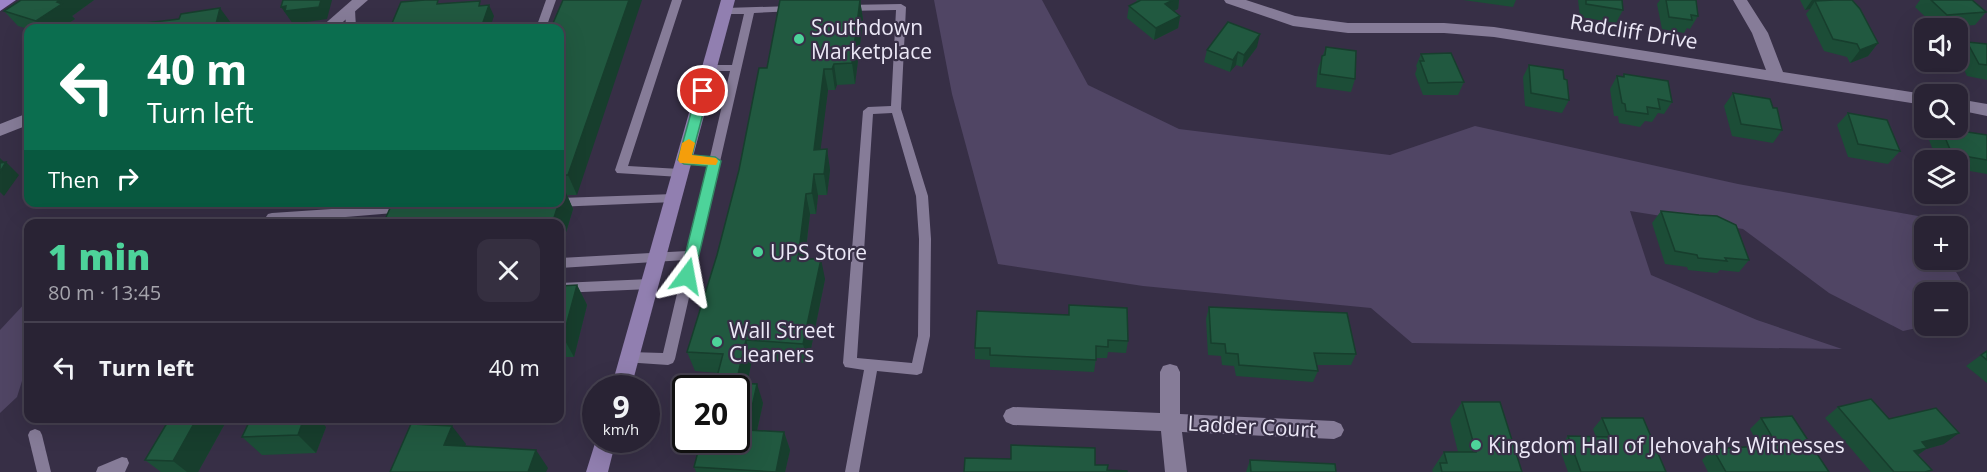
<!DOCTYPE html>
<html lang="en">
<head>
<meta charset="utf-8">
<style>
  body { margin:0; font-family:"Open Sans",sans-serif; background:#352f40; color:#f1f3f6; height:100vh; display:flex; flex-direction:column; font-size:22px; white-space:nowrap }
  * { box-sizing:border-box; margin:0 }
  p { font-size:20px; color:#a5a4ac }
  .icon { flex:none; width:33px; height:33px; fill:none; stroke:currentColor; stroke-width:2; stroke-linecap:round; stroke-linejoin:round }
  .map { position:relative; flex:1; overflow:hidden }
  .sheet { position:absolute; left:24px; top:219px; width:540px; height:204px; display:flex; flex-direction:column; background:#292334; border-radius:12px; box-shadow:0 6px 24px #0002,0 0 0 2px #45404f }
  .sheet>* { flex:none }
  .hud { position:absolute; left:24px; top:24px; width:540px; height:183px; border-radius:12px; box-shadow:0 6px 24px #0002,0 0 0 2px #45404f; background:#0b6e4f; color:#fff; overflow:hidden }
  .buttons { position:absolute; left:1914px; top:18px; display:grid; gap:12px }
  .buttons a { display:grid; place-items:center; width:54px; height:54px; border-radius:12px; background:#292334; box-shadow:0 6px 24px #0002,0 0 0 2px #45404f; font-size:30px }
  .speed { position:absolute; left:582px; top:375px; display:flex; gap:12px; font-size:30px; font-weight:700; text-align:center }
  .speed>* { display:grid; place-content:center; width:78px; height:78px; border-radius:50%; background:#292334; box-shadow:0 6px 24px #0002,0 0 0 2px #45404f; line-height:1 }
  .speed small { font-size:15px; font-weight:400 }
  .speed .limit { border:3px solid #111; border-radius:9px; background:#fff; color:#111 }
  .pin { position:absolute; display:grid; place-items:center; width:51px; height:51px; color:#fff; margin:-26px; border:3px solid #fff; border-radius:50%; box-shadow:0 2px 6px #0007 }
  .me { position:absolute; width:66px; margin:-33px; rotate:13deg; stroke-linejoin:round; filter:drop-shadow(0 0 4px #0008) }
  .turn { display:flex; align-items:center; gap:21px; height:126px; padding:0 24px; font-size:27px }
  .turn .icon { width:78px; height:78px; stroke-width:2.5 }
  .turn b { display:block; font-size:42px; line-height:51px }
  .then { display:flex; align-items:center; height:57px; padding:0 24px; background:#0003; gap:12px; font-size:22px }
  .round { display:grid; place-items:center; flex:none; width:63px; height:63px; border-radius:12px; background:#352f40 }
  .head { display:flex; align-items:center; justify-content:space-between; height:102px; padding:0 24px }
  h1 { font-size:36px; font-weight:800; line-height:45px; color:#4dd39a }
  ul { padding:0; list-style:none }
  li { display:flex; align-items:center; gap:18px; height:90px; padding:0 24px; border-top:2px solid #45404f }
  li div { flex:1 }
  li b { display:block; font-size:22px }
  li em { font-style:normal }
  .map>svg:first-child { display:block }
  .green { fill:#504564 }
  .lines { fill:none; stroke-linecap:round; stroke-linejoin:round }
  .lane { fill:#867c98; fill-rule:evenodd }
  .street { fill:#867c98; fill-rule:evenodd }
  .secondary { fill:#917fb0; fill-rule:evenodd }
  .primary { fill:#9d83c9; fill-rule:evenodd }
  .wall { fill:#1c4d37 }
  .shaded-wall { fill:#173e2d }
  .building { fill:#215940; stroke:#173e2d; stroke-width:1.5 }
  .route { fill:#4dd39a; stroke:#328964; stroke-width:1.5 }
  .slow { fill:#f59e0b }
  .poi-dot { fill:#4dd39a; stroke:#372f46; stroke-width:2 }
  .labels { text-anchor:middle; dominant-baseline:central; stroke-width:4.5; stroke-linejoin:round; paint-order:stroke }
  .poi-label { font-size:21px; fill:#ece8f7; stroke:#372f46; text-anchor:start }
  .street-label { font-size:21px; fill:#ece8f7; stroke:#372f46 }
</style>
</head>
<body>
<div class="map">
<svg width="1987" height="472" viewBox="0 0 1987 472">
  <rect width="100%" height="100%" fill="#372f46"/>
  <g class="green">
    <path d="M934,0h108l46,85 91,44 211,26 85,-29 263,58 180,32 7,10 -1,34h24c15,22 21,28 10,54v-22h-34v34h2l-23,5 -74,-38 -86,-64 -113,-18 21,64 106,45 85,29 -430,-6 -41,-35 -228,-22 -145,-22 -46,-170z"/>
    <polygon points="28,300 28,362 17,397 0,413 0,330"/>
  </g>
  <g class="lines">
    <g class="lane">
      <polygon points="546,0 556,0 546,28 536,28"/>
      <polygon points="672,0 682,0 628,166 680,169 686,173 680,177 617,173 615,170"/>
      <path d="M901,4l5,3 -5,102 27,87 3,43 -1,97 -8,37 -5,2 -40,-4 -18,101h-14l19,-102 -19,-3 -2,-4 20,-252 5,-4 23,-1 5,-96 -50,1 -5,-3 5,-3zM892,113l24,83 3,43 -1,97 -6,27 -55,-5 16,-244z"/>
      <polygon points="792,6 795,7 795,11 754,13 675,359 673,363 668,365 624,362 622,358 624,354 629,352 663,353 685,260 560,268 560,258 687,251 708,165 684,164 678,160 684,156 710,157 730,71 709,71 704,68 709,65 732,65 744,14 725,14 720,11 725,8"/>
      <polygon points="350,7 355,10 356,28 346,28 345,10"/>
      <polygon points="674,194 680,198 674,202 555,207 549,203 560,202 560,198"/>
      <polygon points="406,204 412,208 406,212 261,224 268,214 272,213"/>
      <polygon points="650,279 654,281 656,284 654,287 650,289 560,293 560,283"/>
      <polygon points="35,429 40,431 42,435 51,472 37,472 28,435 30,431"/>
      <polygon points="122,457 127,458 129,463 125,472 96,472 98,467"/>
    </g>
    <g class="street">
      <polygon points="352,0 368,0 336,28 320,28"/>
      <polygon points="1224,0 1246,0 1295,16 1348,23 1444,23 1494,27 1766,70 1752,33 1733,0 1747,0 1768,33 1783,72 1924,94 1924,105 1494,37 1444,33 1348,33 1293,26 1226,3"/>
      <polygon points="1958,99 1987,104 1987,116 1958,110"/>
      <polygon points="28,113 28,125 0,136 0,124"/>
      <polygon points="1170,364 1177,366 1180,372 1180,414 1334,421 1341,424 1344,430 1341,436 1334,439 1182,432 1187,472 1165,472 1161,431 1013,425 1006,422 1003,416 1006,410 1013,407 1160,413 1160,372 1163,366"/>
    </g>
    <g class="secondary">
      <polygon points="721,0 735,0 631,388 611,388"/>
      <polygon points="596,440 616,440 608,472 586,472"/>
    </g>
    <polygon class="primary" points="0,0 16,0 0,11"/>
  </g>
  <g class="wall">
    <polygon points="21,0 94,0 72,16 75,19 61,28 28,28 28,29 18,26 4,11"/>
    <polygon points="860,0 863,20 855,84 837,85 835,90 828,90 820,149 827,149 830,170 827,195 818,195 816,214 810,214 805,259 825,279 808,363 752,360 747,384 763,403 757,431 784,432 790,450 785,472 696,472 694,467 718,373 695,371 687,352 717,255 767,68"/>
    <polygon points="1137,0 1179,0 1178,9 1174,11 1180,16 1178,28 1154,40 1127,18 1129,6 1136,2"/>
    <polygon points="1463,0 1516,0 1513,7"/>
    <polygon points="1578,0 1622,0 1623,10 1616,23 1580,17"/>
    <polygon points="1660,0 1696,0 1698,16 1690,29 1687,28 1684,33 1662,29 1657,4"/>
    <polygon points="1800,0 1852,0 1878,43 1868,56 1850,63 1847,57 1824,51 1806,14 1810,9 1805,10"/>
    <polygon points="1920,0 1972,0 1986,12 1975,25 1937,28 1915,7"/>
    <polygon points="560,28 577,195 567,195 573,209 560,252"/>
    <polygon points="1967,42 1987,44 1987,80 1967,76 1958,57 1958,53"/>
    <polygon points="1257,47 1242,67 1236,65 1230,72 1204,62 1207,50"/>
    <polygon points="1326,47 1355,79 1351,92 1316,87 1318,68"/>
    <polygon points="1421,54 1464,82 1458,95 1423,95 1415,74 1417,68 1416,66"/>
    <polygon points="1529,65 1564,79 1569,100 1562,113 1525,106 1523,77"/>
    <polygon points="1624,74 1672,102 1664,114 1658,113 1652,122 1645,121 1640,127 1619,123 1618,116 1614,116 1610,89 1617,76 1622,77"/>
    <polygon points="1733,93 1773,108 1782,130 1773,143 1732,136 1724,106"/>
    <polygon points="1848,113 1900,151 1888,164 1848,157 1837,125"/>
    <polygon points="1941,128 1987,135 1987,174 1958,169 1958,160 1937,160 1929,140"/>
    <polygon points="1661,211 1749,260 1739,272 1720,270 1717,273 1688,270 1687,267 1665,264 1652,223"/>
    <polygon points="577,285 587,305 574,357 560,357 560,286"/>
    <polygon points="1069,305 1128,341 1126,353 1108,352 1107,358 1096,358 1094,372 990,367 990,360 975,359 975,348 1069,315"/>
    <polygon points="1209,307 1356,354 1351,365 1317,365 1318,371 1313,382 1236,376 1234,366 1222,365 1221,356 1208,355 1206,319"/>
    <polygon points="1987,351 1987,383 1966,366 1981,355"/>
    <polygon points="1462,402 1522,472 1433,472 1432,470 1444,452 1458,452 1450,420"/>
    <polygon points="1838,407 1889,419 1944,444 1926,449 1918,455 1932,470 1929,472 1871,472 1825,418"/>
    <polygon points="228,418 198,472 161,472 145,460"/>
    <polygon points="1602,418 1666,472 1568,472 1559,447 1568,436 1596,437 1593,429"/>
    <polygon points="1761,418 1829,472 1708,472 1702,460 1713,449 1759,446 1750,429"/>
    <polygon points="326,427 316,453 262,455 242,437"/>
    <polygon points="1250,460 1336,472 1246,472"/>
  </g>
  <g class="shaded-wall">
    <polygon points="60,0 94,0 72,16 75,19 61,28 42,28 36,21"/>
    <polygon points="321,0 332,0 327,19 293,24 281,7"/>
    <polygon points="629,0 642,0 577,195 568,175"/>
    <polygon points="860,0 863,20 855,84 852,63"/>
    <polygon points="1173,0 1179,0 1178,9 1163,16 1165,4"/>
    <polygon points="1812,0 1834,0 1815,1 1810,9 1805,10"/>
    <polygon points="489,5 494,16 490,28 481,28"/>
    <polygon points="220,8 231,23 230,28 215,28"/>
    <polygon points="1180,16 1178,28 1154,40 1156,28"/>
    <polygon points="1260,34 1257,47 1242,67 1244,55"/>
    <polygon points="1878,43 1868,56 1850,63 1860,50"/>
    <polygon points="1238,52 1236,65 1230,72 1233,60"/>
    <polygon points="834,64 837,85 835,90 832,69"/>
    <polygon points="824,69 828,90 818,170 814,150"/>
    <polygon points="827,149 830,170 827,195 824,174"/>
    <polygon points="0,158 6,164 6,162 19,175 4,196 0,192"/>
    <polygon points="814,174 818,195 816,214 812,193"/>
    <polygon points="564,188 573,209 560,252 560,224 552,224"/>
    <polygon points="806,194 810,214 802,279 798,259"/>
    <polygon points="821,259 825,279 808,363 803,344"/>
    <polygon points="577,285 587,305 574,357 563,337"/>
    <polygon points="746,340 752,360 743,402 736,383"/>
    <polygon points="757,384 763,403 753,448 747,430"/>
    <polygon points="197,418 228,418 198,472 187,472 173,461"/>
    <polygon points="304,418 318,418 326,427 316,453 298,435"/>
    <polygon points="452,426 466,444 458,463 444,445"/>
    <polygon points="784,432 790,450 785,472 776,472"/>
    <polygon points="1959,433 1944,444 1926,449 1912,459 1900,462 1922,442"/>
    <polygon points="536,450 548,468 546,472 528,472"/>
  </g>
  <g class="building">
    <polygon points="21,0 60,0 57,2 62,4 36,21 4,11"/>
    <polygon points="283,0 321,0 319,7 285,11 286,6 281,7"/>
    <polygon points="425,0 438,0 437,4 480,1 479,6 489,5 481,28 390,28 401,2"/>
    <polygon points="563,0 629,0 568,175 560,175 560,28 551,28"/>
    <polygon points="780,0 860,0 852,63 834,64 832,69 824,69 814,150 827,149 824,174 814,174 812,193 806,194 798,259 821,259 803,344 746,340 736,383 757,384 747,430 784,432 776,472 694,467 701,440 736,440 736,388 714,388 723,354 687,352 717,255 739,170 759,68 767,68"/>
    <polygon points="1141,0 1173,0 1165,4 1180,16 1156,28 1129,6"/>
    <polygon points="1586,0 1622,0 1623,10 1586,4"/>
    <polygon points="1666,0 1696,0 1698,16 1691,15 1692,20 1669,17"/>
    <polygon points="1834,0 1852,0 1860,9 1878,43 1860,50 1857,44 1833,39 1815,1"/>
    <polygon points="1931,0 1972,0 1986,12 1947,15"/>
    <polygon points="220,8 215,28 144,28 146,23 179,19 181,14"/>
    <polygon points="1228,22 1260,34 1244,55 1238,52 1233,60 1207,50"/>
    <polygon points="1967,42 1987,44 1987,65 1979,64"/>
    <polygon points="1326,47 1356,51 1355,79 1320,74 1322,56 1325,55"/>
    <polygon points="1451,53 1464,82 1428,83 1420,61 1424,61 1421,54"/>
    <polygon points="1529,65 1563,70 1564,79 1567,80 1569,100 1531,93"/>
    <polygon points="1624,74 1668,81 1672,102 1658,99 1660,109 1647,107 1648,114 1626,111 1625,104 1622,103 1617,76 1624,77"/>
    <polygon points="1733,93 1770,99 1773,108 1777,108 1782,130 1741,124"/>
    <polygon points="1848,113 1887,120 1900,151 1858,144"/>
    <polygon points="1941,128 1987,135 1987,160 1952,154"/>
    <polygon points="6,162 0,172 0,163"/>
    <polygon points="560,188 564,188 560,201"/>
    <polygon points="415,202 559,202 552,224 383,224 391,206 414,205"/>
    <polygon points="1661,211 1699,215 1717,216 1736,225 1749,260 1725,258 1727,261 1698,258 1697,255 1675,251"/>
    <polygon points="577,285 563,337 560,337 560,286"/>
    <polygon points="1069,305 1127,308 1128,341 1108,340 1108,347 1096,346 1096,360 990,355 990,348 975,348 977,311 1069,315"/>
    <polygon points="1209,307 1347,313 1356,354 1314,353 1318,371 1239,365 1238,354 1226,353 1225,344 1211,343"/>
    <polygon points="1987,351 1987,360 1981,355"/>
    <polygon points="1871,399 1889,419 1936,408 1959,433 1922,442 1927,448 1914,451 1932,470 1925,472 1894,472 1838,407"/>
    <polygon points="1462,402 1500,402 1522,472 1442,472 1440,463 1447,463 1444,452 1476,452"/>
    <polygon points="1792,416 1829,472 1726,472 1713,449 1777,445 1761,418"/>
    <polygon points="170,418 197,418 173,461 145,460"/>
    <polygon points="251,418 304,418 298,435 242,437"/>
    <polygon points="1602,418 1643,418 1666,472 1581,472 1568,436 1610,437"/>
    <polygon points="411,424 452,426 444,445 536,450 528,472 390,472"/>
    <polygon points="1011,445 1095,448 1095,465 1108,465 1107,470 1127,471 1127,472 964,472 965,458 1011,459"/>
    <polygon points="1250,460 1335,464 1336,472 1251,472"/>
  </g>
  <polygon class="route" points="703,87 709,91 692,155 715,157 721,161 694,276 692,280 682,280 680,276 707,166 684,164 678,160 697,91"/>
  <polygon class="slow" points="689,139 695,143 692,155 716,158 718,161 716,165 680,163 678,160 682,143"/>
  <g class="poi-dot">
    <circle cx="799" cy="39" r="6"/>
    <circle cx="758" cy="252" r="6"/>
    <circle cx="717" cy="342" r="6"/>
    <circle cx="1476" cy="445" r="6"/>
  </g>
  <g class="labels">
    <g class="poi-label">
      <text x="811" y="27">Southdown<tspan x="811" dy="24">Marketplace</tspan></text>
      <text x="770" y="252">UPS Store</text>
      <text x="729" y="330">Wall Street<tspan x="729" dy="24">Cleaners</tspan></text>
      <text x="1488" y="445">Kingdom Hall of Jehovah’s Witnesses</text>
    </g>
    <g class="street-label">
      <text transform="translate(1634 31) rotate(9)">Radcliff Drive</text>
      <text transform="translate(1252 426) rotate(3)">Ladder Court</text>
    </g>
  </g>
</svg>
<div class="buttons">
<a><svg class="icon" aria-label="sound" viewBox="0 0 24 24"><path d="M4 9h4l5-4v14l-5-4H4zM17 9q2 3 0 6"/></svg></a>
<a><svg class="icon" aria-label="search" viewBox="0 0 24 24"><circle cx="10" cy="10" r="6"/><path d="M15 15l6 6"/></svg></a>
<a><svg class="icon" aria-label="layers" viewBox="0 0 24 24"><path d="M12 4l9 5-9 5-9-5zM3 14l9 5 9-5"/></svg></a>
<a>+</a>
<a>−</a>
</div>
<div class="speed"><div>9<small>km/h</small></div><div class="limit">20</div></div>
<div class="pin" style="left:703px;top:91px;background:#d93025"><svg class="icon" aria-label="arrive" viewBox="0 0 24 24"><path d="M6 21V4h12l-3 4 3 4H6"/></svg></div>
<svg class="me" style="left:687px;top:276px" viewBox="-20 -20 40 40"><path d="M0-17L14 15 0 8-14 15z" fill="#4dd39a" stroke="#fff" stroke-width="4"/></svg>
<div class="hud">
<div class="turn"><svg class="icon" aria-label="left" viewBox="0 0 24 24"><path d="M17 20v-9H6M10 6l-5 5 5 5"/></svg><div><b>40 m</b>Turn left</div></div>
<div class="then">Then<svg class="icon" aria-label="right" viewBox="0 0 24 24"><path d="M7 20v-9h11M14 6l5 5-5 5"/></svg></div>
</div>
<section class="sheet">
<div class="head"><div><h1>1 min</h1><p>80 m · 13:45</p></div><a class="round"><svg class="icon" aria-label="close" viewBox="0 0 24 24"><path d="M6 6l12 12M18 6L6 18"/></svg></a></div>
<ul>
<li><svg class="icon" aria-label="left" viewBox="0 0 24 24"><path d="M17 20v-9H6M10 6l-5 5 5 5"/></svg><div><b>Turn left</b></div><em>40 m</em></li>
</ul>
</section>
</div>
</body>
</html>
